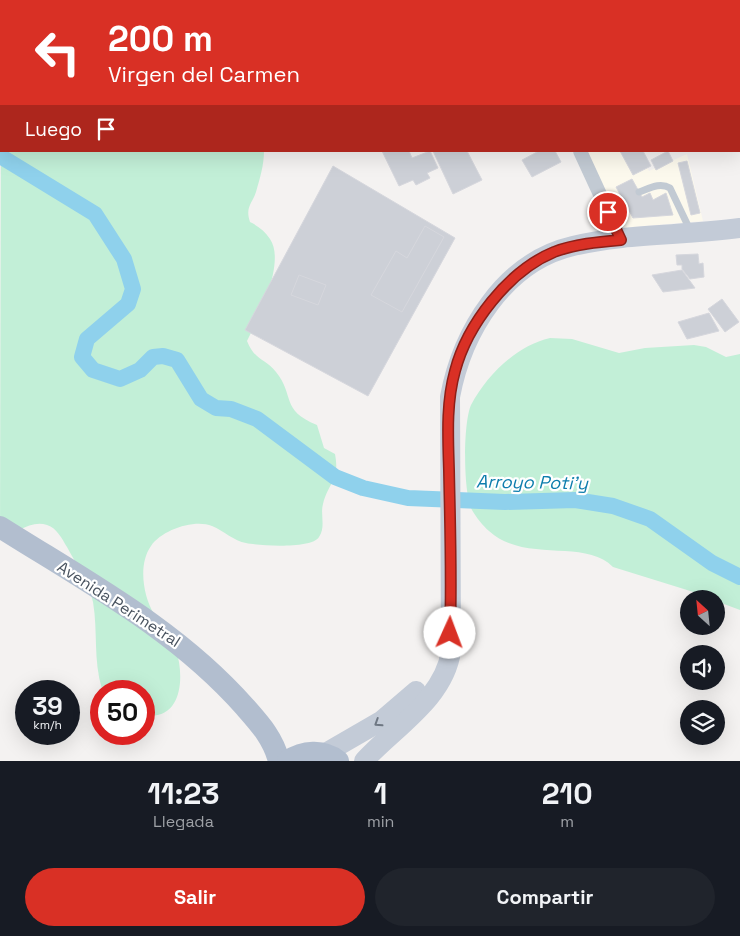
<!DOCTYPE html>
<html lang="es">
<head>
<meta charset="utf-8">
<style>
  body { margin:0; font-family:"Space Grotesk",sans-serif; background:#20242c; color:#f1f3f6; height:100vh; display:flex; flex-direction:column; font-size:19px; white-space:nowrap }
  * { box-sizing:border-box; margin:0 }
  p { font-size:16px; color:#9ea1a6 }
  .icon { flex:none; width:28px; height:28px; fill:none; stroke:currentColor; stroke-width:2; stroke-linecap:round; stroke-linejoin:round }
  .map { position:relative; height:761px; overflow:hidden }
  .drawer { display:flex; flex-direction:column; background:#171b24; flex:1 }
  .drawer>* { flex:none }
  .top-card { position:absolute; left:0px; top:0px; width:740px; height:152px; box-shadow:0 5px 20px #0002; background:#d93025; color:#fff; overflow:hidden }
  .needle { width:32px; rotate:333deg }
  .fabs { position:absolute; left:680px; top:590px; display:grid; gap:10px }
  .fabs a { display:grid; place-items:center; width:45px; height:45px; border-radius:50%; background:#171b24; box-shadow:0 5px 20px #0002; font-size:25px }
  .speed { position:absolute; left:15px; top:680px; display:flex; gap:10px; font-size:25px; font-weight:700; text-align:center }
  .speed>* { display:grid; place-content:center; width:65px; height:65px; border-radius:50%; background:#171b24; box-shadow:0 5px 20px #0002; line-height:1 }
  .speed small { font-size:12px; font-weight:400 }
  .speed .limit { border:8px solid #d22; background:#fff; color:#111 }
  .pin { position:absolute; display:grid; place-items:center; width:42px; height:42px; color:#fff; margin:-21px; border:2px solid #fff; border-radius:50%; box-shadow:0 1px 5px #0007 }
  .me { position:absolute; width:55px; margin:-28px; rotate:2deg; stroke-linejoin:round; filter:drop-shadow(0 0 4px #0008) }
  .turn { display:flex; align-items:center; gap:18px; height:105px; padding:0 25px; font-size:22px }
  .turn .icon { width:65px; height:65px; stroke-width:2.5 }
  .turn b { display:block; font-size:35px; line-height:42px }
  .then { display:flex; align-items:center; height:48px; padding:0 25px; background:#0003; gap:10px; font-size:19px }
  .eta { display:flex; justify-content:space-evenly; align-items:center; height:85px; text-align:center }
  .eta b { font-size:30px; font-weight:700; line-height:35px }
  .button { display:flex; gap:10px; margin-top:auto; padding:10px 25px }
  .button a { flex:1; height:58px; border-radius:30px; background:#d93025; color:#fff; font-size:20px; font-weight:700; line-height:58px; text-align:center }
  .button a+a { background:#20242c; color:#f1f3f6 }
  .map>svg:first-child { display:block }
  .commercial { fill:#fcf9ed }
  .green { fill:#c2efd7 }
  .lines { fill:none; stroke-linecap:round; stroke-linejoin:round }
  .canal { stroke:#8fd1ec; stroke-width:16 }
  .building { fill:#cdd0d7; stroke:#d6d7dd }
  .service { stroke:#c2cad3; stroke-width:7 }
  .minor { stroke:#c2cad3; stroke-width:14 }
  .secondary { stroke:#c3cbd7; stroke-width:20 }
  .primary { stroke:#b2becf; stroke-width:22 }
  .oneway { stroke:#6e7783 }
  .route-casing { stroke:#8d1f18; stroke-width:12 }
  .route { stroke:#d93025; stroke-width:9 }
  .labels { text-anchor:middle; dominant-baseline:central; stroke-width:4.5; stroke-linejoin:round; paint-order:stroke }
  .street-label { font-size:16px; fill:#49535f; stroke:#fff }
  .water-label { font-size:18px; font-style:italic; fill:#0e7ead; stroke:#fff }
</style>
</head>
<body>
<div class="map">
<svg width="740" height="761" viewBox="0 0 740 761">
  <rect width="100%" height="100%" fill="#f4f2f1"/>
  <polygon class="commercial" points="580,151 638,151 649,171 687,154 703,221 620,228"/>
  <g class="green">
    <path d="M1,83v68h263c0,14 -4,27 -8,41 -4,12 -11,15 -6,30 8,4 15,9 20,17 16,23 -12,80 -23,102 8,20 18,17 29,31 19,23 4,38 41,53l7,23 11,6c5,27 -6,27 -12,50 -3,10 3,23 -4,33 -7,12 -59,9 -73,6 -12,-2 -22,-12 -34,-17 -18,-7 -50,4 -61,20 -13,18 -8,50 3,68 7,12 18,24 22,36 9,27 6,72 -32,65v-24h-40l-2,-2c-9,-29 -4,-58 -9,-87 -4,-19 -17,-38 -26,-55 -5,-8 -10,-19 -20,-22 -16,-6 -32,10 -47,12z"/>
    <path d="M550,338l22,1 47,14 26,-5 49,-3 12,2 20,10 14,-3v256l-24,-9v-2l-103,-32c-28,-29 -88,-3 -124,-36 -6,-5 -13,-14 -17,-21 -9,-17 -9,-87 -1,-105 16,-30 45,-59 79,-67z"/>
  </g>
  <g class="lines">
    <polyline class="canal" points="0,156 95,214 124,259 133,289 128,304 87,339 82,357 93,370 120,379 140,370 153,357 163,356 177,360 201,399 216,408 231,409 257,419 335,477 363,488 408,498 505,502 575,500 613,506 650,519 712,563 740,577"/>
  </g>
  <g class="building">
    <polygon points="382,151 409,151 412,158 430,151 438,168 427,173 430,178 416,185 413,180 399,186"/>
    <polygon points="433,151 467,151 482,180 453,194"/>
    <polygon points="539,151 555,151 561,162 532,177 522,160"/>
    <polygon points="620,151 643,151 651,166 633,175"/>
    <polygon points="668,151 673,161 656,170 651,160"/>
    <polygon points="687,161 700,213 691,215 678,163"/>
    <polygon points="333,166 455,238 368,396 245,330"/>
    <polygon points="632,179 642,197 650,193 653,200 666,193 673,215 633,218 616,187"/>
    <polygon points="425,226 444,237 402,312 371,295 396,251 407,258"/>
    <polygon points="698,254 699,264 703,263 704,277 690,279 682,269 682,265 677,265 676,255"/>
    <polygon points="682,270 695,288 663,292 652,275"/>
    <polygon points="299,275 326,285 318,305 291,295"/>
    <polygon points="722,299 739,322 725,332 708,309"/>
    <polygon points="709,313 719,331 687,339 678,322"/>
  </g>
  <g class="lines">
    <g class="service">
      <path d="M639,192c11,-4 21,-10 31,-4l20,42"/>
      <polyline points="608,212 623,201"/>
    </g>
    <g class="minor">
      <polyline points="150,0 151,1"/>
      <polyline points="497,0 498,1"/>
      <polyline points="27,1 27,0"/>
      <polyline points="264,1 264,0"/>
      <polyline points="739,27 740,27"/>
      <polyline points="0,40 1,38"/>
      <polyline points="580,151 621,240"/>
    </g>
    <g class="secondary">
      <polyline points="324,754 381,721 416,691"/>
      <path d="M364,761c31,-34 80,-62 87,-110l-1,-254c12,-65 54,-135 123,-151 54,-13 112,-10 167,-18"/>
    </g>
    <g class="primary">
      <path d="M0,527c87,55 176,102 245,180 15,17 28,31 34,54"/>
      <path d="M288,761c15,-10 35,-12 50,0"/>
    </g>
  </g>
  <defs><path id="oneway-chevron" d="M-2-3.5L2.5 0L-2 3.5" fill="none" stroke-width="1.6" stroke-linecap="round" stroke-linejoin="round" transform="scale(1.25)"/></defs>
  <use class="oneway" href="#oneway-chevron" transform="translate(378 723) rotate(147)"/>
  <g class="lines">
    <defs>
      <path id="route" d="M450,633c2,-55 0,-109 -1,-163 -1,-33 -3,-67 6,-99 12,-46 53,-100 99,-119 21,-8 44,-10 67,-12l-13,-28"/>
    </defs>
    <use href="#route" class="route-casing"/>
    <use href="#route" class="route"/>
  </g>
  <g class="labels">
    <g class="street-label">
      <text transform="translate(119 604) rotate(33)">Avenida Perimetral</text>
    </g>
    <g class="water-label">
      <text transform="translate(532 482) rotate(1)">Arroyo Poti'y</text>
    </g>
  </g>
</svg>
<div class="fabs">
<a><svg class="needle" viewBox="-14 -14 28 28"><path d="M0-13l5 13h-10z" fill="#e53935"/><path d="M0 13l5-13h-10z" fill="#9ea1a6"/></svg></a>
<a><svg class="icon" aria-label="sound" viewBox="0 0 24 24"><path d="M4 9h4l5-4v14l-5-4H4zM17 9q2 3 0 6"/></svg></a>
<a><svg class="icon" aria-label="layers" viewBox="0 0 24 24"><path d="M12 4l9 5-9 5-9-5zM3 14l9 5 9-5"/></svg></a>
</div>
<div class="speed"><div>39<small>km/h</small></div><div class="limit">50</div></div>
<div class="pin" style="left:608px;top:212px;background:#d93025"><svg class="icon" aria-label="arrive" viewBox="0 0 24 24"><path d="M6 21V4h12l-3 4 3 4H6"/></svg></div>
<svg class="me" style="left:450px;top:633px" viewBox="-20 -20 40 40"><circle r="19" fill="#fff"/><path d="M0-13L10 11 0 6-10 11z" fill="#d93025"/></svg>
<div class="top-card">
<div class="turn"><svg class="icon" aria-label="left" viewBox="0 0 24 24"><path d="M17 20v-9H6M10 6l-5 5 5 5"/></svg><div><b>200 m</b>Virgen del Carmen</div></div>
<div class="then">Luego<svg class="icon" aria-label="arrive" viewBox="0 0 24 24"><path d="M6 21V4h12l-3 4 3 4H6"/></svg></div>
</div>
</div>
<section class="drawer">
<div class="eta">
<div><b>11:23</b><p>Llegada</p></div>
<div><b>1</b><p>min</p></div>
<div><b>210</b><p>m</p></div>
</div>
<div class="button"><a>Salir</a><a>Compartir</a></div>
</section>
</body>
</html>
